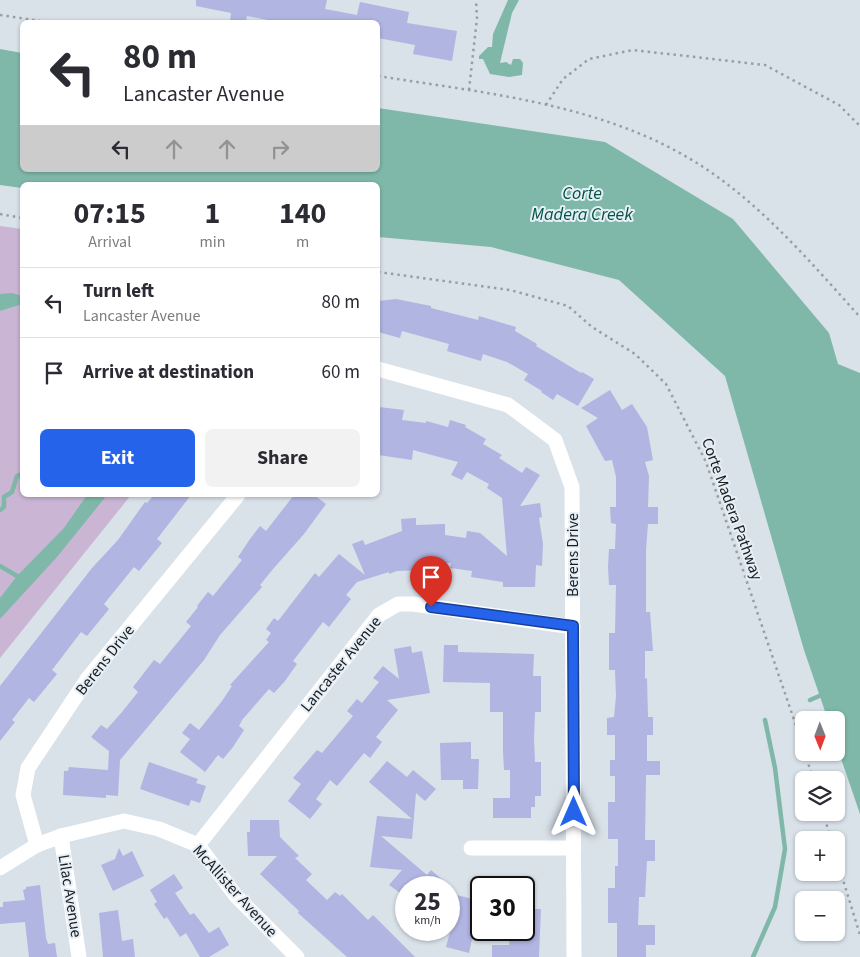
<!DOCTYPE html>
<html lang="en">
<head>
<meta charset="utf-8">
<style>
  body { margin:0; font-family:"Source Sans 3",sans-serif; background:#f2f2f3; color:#2b2b33; height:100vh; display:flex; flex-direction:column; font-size:19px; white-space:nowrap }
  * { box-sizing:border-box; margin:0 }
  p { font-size:16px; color:#7c7c81 }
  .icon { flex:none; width:28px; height:28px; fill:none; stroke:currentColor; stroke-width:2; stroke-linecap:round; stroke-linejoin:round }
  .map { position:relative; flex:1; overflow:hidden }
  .details { position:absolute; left:20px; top:182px; width:360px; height:315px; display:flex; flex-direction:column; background:#fff; border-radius:8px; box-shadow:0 1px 4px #0004 }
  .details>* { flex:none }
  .guide { position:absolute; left:20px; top:20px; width:360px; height:152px; border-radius:8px; box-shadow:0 1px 4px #0004; background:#fff; color:#2b2b33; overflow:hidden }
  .needle { width:32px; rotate:179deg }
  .controls { position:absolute; left:795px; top:711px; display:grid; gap:10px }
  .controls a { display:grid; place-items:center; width:50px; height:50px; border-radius:8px; background:#fff; box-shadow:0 1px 4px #0004; font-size:25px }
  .speed { position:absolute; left:395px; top:876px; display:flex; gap:10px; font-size:25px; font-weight:700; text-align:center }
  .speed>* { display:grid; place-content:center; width:65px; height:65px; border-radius:50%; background:#fff; box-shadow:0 1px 4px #0004; line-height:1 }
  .speed small { font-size:12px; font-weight:400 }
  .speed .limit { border:2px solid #111; border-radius:8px; background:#fff; color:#111 }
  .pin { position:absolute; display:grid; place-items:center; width:42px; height:42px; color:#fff; margin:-51px -21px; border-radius:50% 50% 50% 0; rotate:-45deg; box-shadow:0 0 5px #0007 }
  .pin .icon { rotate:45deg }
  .me { position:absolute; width:55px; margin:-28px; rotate:0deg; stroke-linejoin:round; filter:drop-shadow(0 0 4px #0008) }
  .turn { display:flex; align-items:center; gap:18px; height:105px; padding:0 20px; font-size:22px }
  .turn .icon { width:65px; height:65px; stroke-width:2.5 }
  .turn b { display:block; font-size:35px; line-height:42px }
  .lanes { display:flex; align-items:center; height:48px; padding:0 20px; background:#0003; justify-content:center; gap:25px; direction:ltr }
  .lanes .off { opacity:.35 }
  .eta { display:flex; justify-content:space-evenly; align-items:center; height:85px; text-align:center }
  .eta b { font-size:30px; font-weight:700; line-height:35px }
  .button { display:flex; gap:10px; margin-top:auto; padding:10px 20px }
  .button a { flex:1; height:58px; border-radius:8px; background:#2563eb; color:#fff; font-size:20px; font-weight:700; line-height:58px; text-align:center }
  .button a+a { background:#f2f2f3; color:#2b2b33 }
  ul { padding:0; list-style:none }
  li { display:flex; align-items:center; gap:15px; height:70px; padding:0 20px; border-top:1px solid #e1e1e2 }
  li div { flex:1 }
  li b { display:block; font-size:19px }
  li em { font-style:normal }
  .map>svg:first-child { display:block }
  .green { fill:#cab5d4 }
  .water { fill:#7fb8a9 }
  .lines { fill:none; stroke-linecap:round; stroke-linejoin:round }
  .stream { stroke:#7fb8a9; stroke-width:4.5 }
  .building { fill:#b0b5e2 }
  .path { stroke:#989fa4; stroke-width:2.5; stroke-dasharray:2.5 4; stroke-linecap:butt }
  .minor { stroke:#fff; stroke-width:15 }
  .route-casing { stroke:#184099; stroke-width:12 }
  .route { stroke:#2563eb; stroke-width:9 }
  .labels { text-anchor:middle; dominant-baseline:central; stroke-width:4; stroke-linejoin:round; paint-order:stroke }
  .street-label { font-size:16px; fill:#1a1d1f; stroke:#e6eef6 }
  .water-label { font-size:18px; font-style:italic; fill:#005445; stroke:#e6eef6 }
</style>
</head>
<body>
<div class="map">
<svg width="860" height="957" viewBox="0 0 860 957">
  <rect width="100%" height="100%" fill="#d9e1e9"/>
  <polygon class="green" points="0,226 22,229 22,495 131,495 0,658"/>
  <g class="water">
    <polygon points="508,0 519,0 512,13 500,63 506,62 511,65 513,59 520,59 523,63 522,75 509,77 490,74 483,59 479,59 479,56 488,47 492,47 493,34"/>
    <polygon points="0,49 22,53 22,170 378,170 378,108 605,142 733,219 829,333 838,364 860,373 860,814 836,744 836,720 828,720 804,650 725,376 619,280 491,247 378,237 378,185 22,185 22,188 0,185"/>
    <polygon points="12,293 22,296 22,307 19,305 0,311 0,294"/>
    <polygon points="87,495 107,495 57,557 0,619 0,598 17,576 64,528"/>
  </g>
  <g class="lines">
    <g class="stream">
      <polyline points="0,510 4,507 4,497 12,492 17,476 22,474"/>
      <polyline points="0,566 17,576"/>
      <polyline points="810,700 824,694"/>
      <polyline points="753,957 775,907 785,849 775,768 765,720"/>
    </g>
  </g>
  <g class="building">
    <polygon points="196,0 327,0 325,9 357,15 360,2 409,12 407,23 457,31 452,61 413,54 415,45 378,38 378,22 278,22 247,16 246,22 230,22 231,13 196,6"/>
    <polygon points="396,299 431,306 431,308 478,320 479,316 516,327 515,331 537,344 536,346 581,373 582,372 594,379 578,406 557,394 553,400 541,392 542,391 524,380 528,374 507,362 483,354 481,361 447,351 449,344 402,331 400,338 378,332 378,301"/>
    <polygon points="610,390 622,410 632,404 647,427 653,460 645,462 649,476 648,507 658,507 658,524 648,524 646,550 646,612 650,612 653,651 645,651 645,679 647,678 648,717 653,717 653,735 647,735 647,761 660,761 660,775 646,775 645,840 655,840 655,861 647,861 645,897 639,897 638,925 655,925 655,945 646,945 646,957 617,957 617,923 608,923 608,888 615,888 615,866 618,866 618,839 608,839 608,802 615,802 615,776 610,776 610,760 615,760 615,735 607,735 607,718 614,717 616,696 615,670 609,670 609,633 615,633 616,585 609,585 608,567 609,549 615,549 616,524 611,523 610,507 616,507 616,477 612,460 605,461 586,426 598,418 581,408"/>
    <polygon points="379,407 404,410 402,420 426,423 426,421 448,427 450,420 466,425 465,427 486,439 483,444 502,455 499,458 522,473 526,467 540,475 520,506 540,503 542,517 539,518 543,544 542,566 536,565 535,587 503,587 503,582 471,577 472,571 450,568 451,563 423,563 423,570 397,571 389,574 389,572 357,582 346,595 351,599 329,627 323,622 293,661 297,664 285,681 274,693 269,689 242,720 239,726 244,730 233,747 223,759 218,755 205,772 180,752 190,739 182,733 190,723 199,730 222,701 232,686 230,685 269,642 266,640 271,633 266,629 274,618 278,621 315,573 319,577 339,554 365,575 352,544 363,540 365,545 402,531 401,519 416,518 416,525 445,524 445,535 466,538 467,531 480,533 507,556 502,498 487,488 489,484 467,472 462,480 451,475 458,462 413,450 412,460 378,455"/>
    <polygon points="154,495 191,495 157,539 162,543 139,571 134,567 104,604 109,609 87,636 81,632 52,670 57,674 34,702 29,698 12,720 15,722 0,741 0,686 92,568 118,540 145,502 147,503"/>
    <polygon points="294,495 314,495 326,504 304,534 273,569 260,585 262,587 220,635 204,660 120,760 118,796 106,795 106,798 63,795 64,771 68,771 69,767 108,770 109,751 91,737 101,725 107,729 122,712 138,692 133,687 154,660 160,664 191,626 186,622 198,607 197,606 208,592 213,596 242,560 238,557 250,539 260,526 266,531"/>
    <polygon points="444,645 458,645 458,652 534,654 533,676 541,676 541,712 535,712 534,739 535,762 541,762 541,796 535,796 535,807 531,807 531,818 493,818 493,798 510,798 510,770 504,770 503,751 503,712 490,712 490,683 443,682"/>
    <polygon points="411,646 412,653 422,651 430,693 387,700 398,710 376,737 382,742 370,758 364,753 337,786 330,780 316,799 322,804 310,819 288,801 301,784 293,778 317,750 322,753 353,716 347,711 357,699 362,703 379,682 373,678 383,666 399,679 394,649"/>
    <polygon points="471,742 471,759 479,759 478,789 463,789 463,780 441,780 440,743"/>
    <polygon points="387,761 407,777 413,770 436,789 425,801 416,793 412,839 381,836 427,875 431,870 452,888 406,888 406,897 389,885 402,870 370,867 377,816 412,819 369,782"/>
    <polygon points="149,762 198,779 196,783 206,786 200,803 191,800 189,806 140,789"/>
    <polygon points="250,820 279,820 280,837 299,856 295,858 312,874 306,880 327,900 335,892 340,896 342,894 368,920 373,915 415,957 347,957 298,913 299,911 260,874 277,856 248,856 247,832 250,832"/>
    <polygon points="119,848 123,856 132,851 144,876 113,891 101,865 115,859"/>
    <polygon points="174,874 183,888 175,893 190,915 194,913 209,933 219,927 229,945 209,957 200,957 186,933 180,937 167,917 164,919 154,904 157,902 150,890"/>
    <polygon points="40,885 46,938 48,944 55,943 57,957 29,957 25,922 0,924 0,907 3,907 3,902 25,900 23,890 26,889 26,887"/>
    <polygon points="449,893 480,901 469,953 446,947 454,917 449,915"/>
    <polygon points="524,909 541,909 539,957 492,957 492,945 509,945 510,932 523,932"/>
    <polygon points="118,910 122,941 133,939 135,957 103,957 99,913"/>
  </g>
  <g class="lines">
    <g class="path">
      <polyline points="0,15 47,22"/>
      <path d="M378,76c113,18 237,29 334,97 56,39 102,93 148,144"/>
      <polyline points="469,90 477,18 476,0"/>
      <polyline points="546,105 563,79 589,59 633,50 765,65 839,105 860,126"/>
      <polyline points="0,214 22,218"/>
      <polyline points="378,272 510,290 568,306 592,327 635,354 666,384 706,462 804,749"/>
      <polyline points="805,752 813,780"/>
      <polyline points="823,812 831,840"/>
      <polyline points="836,857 860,935"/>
    </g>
    <g class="minor">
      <polyline points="378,369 508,405 555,440 572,487 574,957"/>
      <polyline points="61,836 79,957"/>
      <polyline points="37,845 23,795 28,768 88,678 238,495"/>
      <polyline points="198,845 379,615 398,604 413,604 573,627"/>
      <polyline points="471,848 574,848"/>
      <polyline points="0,868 37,845 61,836 124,821 159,829 198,845 236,896 297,957"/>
    </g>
  </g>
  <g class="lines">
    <defs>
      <polyline id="route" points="431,607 573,626 574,812"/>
    </defs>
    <use href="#route" class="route-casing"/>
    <use href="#route" class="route"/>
  </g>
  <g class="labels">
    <g class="street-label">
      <text transform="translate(732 509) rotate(70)">Corte Madera Pathway</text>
      <text transform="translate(573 555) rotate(-90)">Berens Drive</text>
      <text transform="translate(105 660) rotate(-52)">Berens Drive</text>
      <text transform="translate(341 664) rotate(-51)">Lancaster Avenue</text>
      <text transform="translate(235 891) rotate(48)">McAllister Avenue</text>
      <text transform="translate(70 896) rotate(81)">Lilac Avenue</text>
    </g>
    <g class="water-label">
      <text x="582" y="193">Corte<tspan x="582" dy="21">Madera Creek</tspan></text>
    </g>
  </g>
</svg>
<div class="controls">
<a><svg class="needle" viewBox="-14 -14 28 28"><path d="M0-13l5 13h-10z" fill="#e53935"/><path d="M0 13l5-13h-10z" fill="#7c7c81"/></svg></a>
<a><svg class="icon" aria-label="layers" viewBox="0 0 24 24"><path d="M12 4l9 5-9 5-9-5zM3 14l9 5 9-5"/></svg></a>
<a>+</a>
<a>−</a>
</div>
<div class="speed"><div>25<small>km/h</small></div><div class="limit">30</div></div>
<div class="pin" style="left:431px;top:607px;background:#d93025"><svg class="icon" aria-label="arrive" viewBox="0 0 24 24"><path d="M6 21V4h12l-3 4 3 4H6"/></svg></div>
<svg class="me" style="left:574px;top:812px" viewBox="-20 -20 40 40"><path d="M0-17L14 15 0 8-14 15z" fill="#2563eb" stroke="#fff" stroke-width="4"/></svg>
<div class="guide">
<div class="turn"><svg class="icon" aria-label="left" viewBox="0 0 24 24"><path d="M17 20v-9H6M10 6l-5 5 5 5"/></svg><div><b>80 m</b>Lancaster Avenue</div></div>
<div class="lanes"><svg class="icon" aria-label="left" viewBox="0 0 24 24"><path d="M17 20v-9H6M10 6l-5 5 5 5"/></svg><svg class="icon off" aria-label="ahead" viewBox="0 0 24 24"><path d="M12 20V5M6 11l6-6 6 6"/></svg><svg class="icon off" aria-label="ahead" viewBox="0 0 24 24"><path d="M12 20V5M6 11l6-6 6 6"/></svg><svg class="icon off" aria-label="right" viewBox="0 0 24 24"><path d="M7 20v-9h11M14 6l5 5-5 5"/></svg></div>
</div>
<section class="details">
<div class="eta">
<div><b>07:15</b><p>Arrival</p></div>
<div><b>1</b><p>min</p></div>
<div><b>140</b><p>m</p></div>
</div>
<ul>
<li><svg class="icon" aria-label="left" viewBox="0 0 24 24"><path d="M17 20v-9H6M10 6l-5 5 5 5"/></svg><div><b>Turn left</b><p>Lancaster Avenue</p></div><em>80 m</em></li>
<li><svg class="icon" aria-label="arrive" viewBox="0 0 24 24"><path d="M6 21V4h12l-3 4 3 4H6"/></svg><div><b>Arrive at destination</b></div><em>60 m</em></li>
</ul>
<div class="button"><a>Exit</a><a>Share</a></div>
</section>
</div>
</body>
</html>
